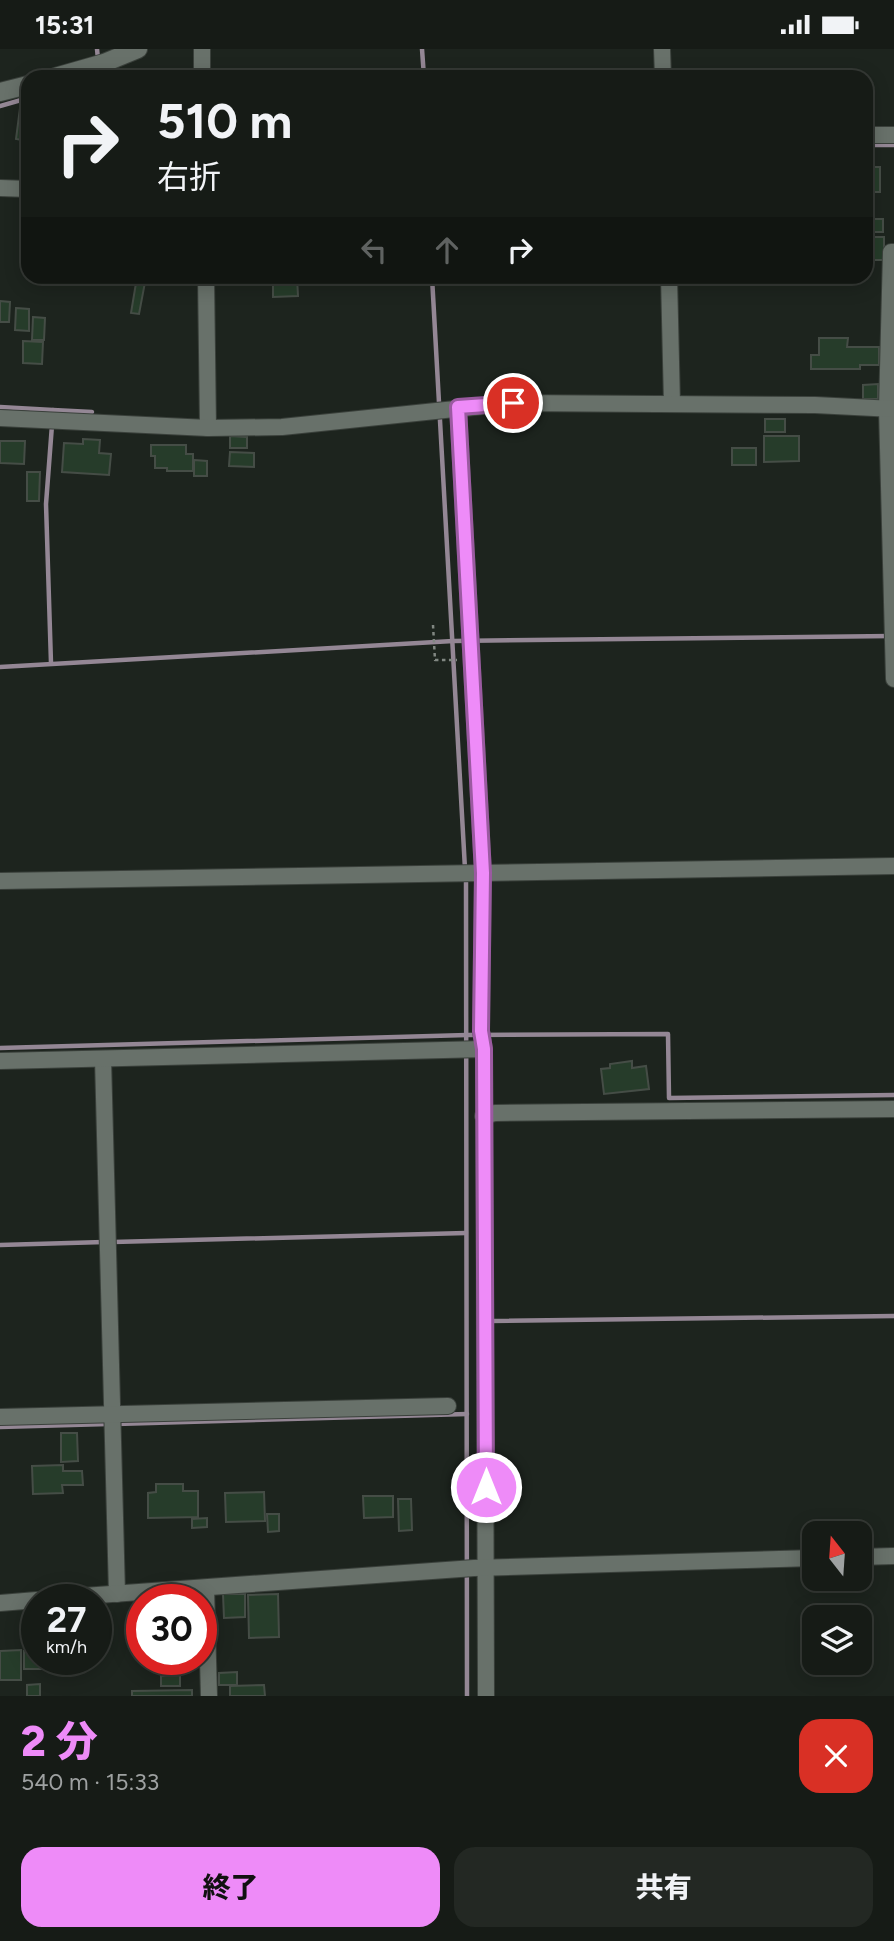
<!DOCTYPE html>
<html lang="ja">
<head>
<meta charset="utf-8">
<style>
  body { margin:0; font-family:Figtree,"Noto Sans JP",sans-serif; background:#232823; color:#f1f3f6; height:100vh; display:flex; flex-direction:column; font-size:26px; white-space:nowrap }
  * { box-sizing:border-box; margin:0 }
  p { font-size:23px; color:#9ea1a1 }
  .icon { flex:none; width:38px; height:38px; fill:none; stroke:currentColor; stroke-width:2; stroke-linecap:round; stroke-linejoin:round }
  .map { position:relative; height:1647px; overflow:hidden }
  .drawer { display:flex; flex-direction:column; background:#161b16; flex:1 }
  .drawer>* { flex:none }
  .top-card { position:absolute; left:21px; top:21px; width:852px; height:214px; border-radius:21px; box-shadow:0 4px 18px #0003,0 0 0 2px #353935; background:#161b16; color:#f1f3f6; overflow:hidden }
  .needle { width:46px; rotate:343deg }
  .fabs { position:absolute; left:802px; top:1472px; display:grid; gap:14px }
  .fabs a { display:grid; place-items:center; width:70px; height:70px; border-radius:14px; background:#161b16; box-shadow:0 4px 18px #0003,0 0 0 2px #353935; font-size:35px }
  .speed { position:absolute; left:21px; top:1535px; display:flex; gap:14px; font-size:35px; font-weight:700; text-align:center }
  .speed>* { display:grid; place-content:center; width:91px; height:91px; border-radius:50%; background:#161b16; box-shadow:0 4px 18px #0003,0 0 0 2px #353935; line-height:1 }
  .speed small { font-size:18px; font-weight:400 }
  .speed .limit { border:10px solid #d22; background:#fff; color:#111 }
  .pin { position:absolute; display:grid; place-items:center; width:60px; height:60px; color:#fff; margin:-30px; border:4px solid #fff; border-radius:50%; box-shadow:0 2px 7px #0007 }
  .me { position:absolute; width:77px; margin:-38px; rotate:0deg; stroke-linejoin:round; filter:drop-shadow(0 0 5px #0008) }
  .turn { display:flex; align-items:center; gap:24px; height:147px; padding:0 21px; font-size:32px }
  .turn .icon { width:91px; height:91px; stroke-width:2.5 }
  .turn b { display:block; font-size:49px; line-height:60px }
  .lanes { display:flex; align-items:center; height:66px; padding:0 21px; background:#0003; justify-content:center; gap:35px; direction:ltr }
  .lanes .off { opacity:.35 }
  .round { display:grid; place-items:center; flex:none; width:74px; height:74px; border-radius:21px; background:#232823 }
  .headline { display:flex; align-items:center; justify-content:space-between; height:119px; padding:0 21px }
  h1 { font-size:42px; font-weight:800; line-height:52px; color:#ee8bf8 }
  .cta { display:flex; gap:14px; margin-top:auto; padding:14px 21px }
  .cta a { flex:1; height:80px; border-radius:21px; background:#ee8bf8; color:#111; font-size:28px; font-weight:800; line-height:80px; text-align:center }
  .cta a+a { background:#232823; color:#f1f3f6 }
  .status { display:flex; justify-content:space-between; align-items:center; height:49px; padding:0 35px; background:#161b16; direction:ltr }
  .status svg { height:19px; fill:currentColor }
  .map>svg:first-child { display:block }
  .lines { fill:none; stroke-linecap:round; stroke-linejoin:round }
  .stream { stroke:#948795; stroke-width:4.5 }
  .building { fill:#263c2a; stroke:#454d46; stroke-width:2 }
  .minor-casing { stroke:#3a403b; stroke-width:18 }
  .secondary-casing { stroke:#3a403b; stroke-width:20 }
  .path { stroke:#818782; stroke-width:2.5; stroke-dasharray:3.5 3.5; stroke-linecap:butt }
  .minor { stroke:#68716a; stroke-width:16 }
  .secondary { stroke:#68716a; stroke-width:18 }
  .route-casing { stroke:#9b5aa1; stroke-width:18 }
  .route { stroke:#ee8bf8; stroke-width:12 }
</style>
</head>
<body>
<div class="status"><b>15:31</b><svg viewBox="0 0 49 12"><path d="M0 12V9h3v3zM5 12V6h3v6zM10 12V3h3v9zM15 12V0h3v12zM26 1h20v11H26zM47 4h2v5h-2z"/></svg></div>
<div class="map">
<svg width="894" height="1647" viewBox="0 0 894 1647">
  <rect width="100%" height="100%" fill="#1d241e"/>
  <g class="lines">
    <g class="stream">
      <polyline points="97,0 98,10"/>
      <polyline points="422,0 424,28"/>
      <polyline points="0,57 28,49"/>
      <polyline points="866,96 894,96"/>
      <polyline points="432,228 465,820"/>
      <polyline points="0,358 53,361 52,367"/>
      <polyline points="53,361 92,363"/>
      <polyline points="51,614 46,455 52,376"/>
      <polyline points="0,618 453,592 891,587"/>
      <polyline points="466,829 467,1647"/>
      <polyline points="0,999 467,986 668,985 669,1049 894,1046"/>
      <polyline points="113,1193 466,1184"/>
      <polyline points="0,1196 104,1193"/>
      <polyline points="489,1272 894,1267"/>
      <polyline points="116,1375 467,1365"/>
      <polyline points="0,1378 108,1375"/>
    </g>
  </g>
  <g class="building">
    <polygon points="20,59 28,60 28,92 16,90"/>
    <polygon points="866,118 880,118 880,143 872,143 872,148 866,148"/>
    <rect x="866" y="170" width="17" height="13"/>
    <polygon points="866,188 884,188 884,211 872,211 872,196 866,196"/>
    <polygon points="137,228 146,228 139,265 131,264"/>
    <polygon points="273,228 297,228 298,247 273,248"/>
    <polygon points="0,252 10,253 9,273 0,273"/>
    <polygon points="16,259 29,260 29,282 15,281"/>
    <polygon points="33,268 45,269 44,291 32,291"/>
    <polygon points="819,289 848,289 847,298 879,298 879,316 860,316 860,320 811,320 811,306 819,306"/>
    <polygon points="23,292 43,293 42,315 23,314"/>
    <polygon points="878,335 878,350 863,350 863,336"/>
    <rect x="765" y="370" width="20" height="13"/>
    <polygon points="230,387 247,388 247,399 230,399"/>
    <polygon points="764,387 799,387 799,412 764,413"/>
    <polygon points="83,390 100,391 99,404 111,405 109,426 62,423 64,394 83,395"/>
    <polygon points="0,392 25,392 24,415 0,414"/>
    <polygon points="151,396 186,396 186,405 193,405 193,422 167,422 167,419 155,419 155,407 151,407"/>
    <rect x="732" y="399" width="24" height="17"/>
    <polygon points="230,403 254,404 254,418 229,417"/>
    <polygon points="194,411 207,412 207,427 194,427"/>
    <polygon points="27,423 40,423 39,452 27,452"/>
    <polygon points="632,1012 632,1019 646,1017 649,1040 604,1045 601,1020 610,1019 610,1015"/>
    <polygon points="61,1384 77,1384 78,1412 61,1413"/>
    <polygon points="63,1416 63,1422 82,1422 83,1436 62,1436 63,1444 33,1445 32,1417"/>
    <polygon points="156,1435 183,1435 183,1442 198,1442 198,1468 148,1469 148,1444 156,1443"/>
    <polygon points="264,1443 265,1472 226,1473 225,1444"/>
    <polygon points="363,1447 393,1447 393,1468 364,1469"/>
    <polygon points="398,1450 411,1450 412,1481 399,1482"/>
    <polygon points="267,1465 279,1465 279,1482 268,1483"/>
    <polygon points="207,1469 207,1478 192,1479 192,1470"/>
    <polygon points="223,1545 245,1545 245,1568 224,1569"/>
    <polygon points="278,1545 279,1588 249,1589 248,1546"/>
    <polygon points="21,1601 21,1631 0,1631 0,1602"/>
    <polygon points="37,1601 37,1610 41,1610 42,1620 24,1620 24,1602"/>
    <polygon points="237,1623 237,1636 219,1636 219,1624"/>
    <polygon points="180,1626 180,1637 161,1637 161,1627"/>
    <polygon points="40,1635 40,1647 27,1647 27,1636"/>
    <polygon points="264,1636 265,1647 230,1647 230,1637"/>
    <polygon points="192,1641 192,1647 132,1647 132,1642"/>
  </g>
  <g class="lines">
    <defs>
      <g id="minor">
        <polyline points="202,0 202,28"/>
        <polyline points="662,0 663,28"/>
        <polyline points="866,86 894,86"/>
        <polyline points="0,139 28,140"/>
        <polyline points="894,203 891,203 887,360 894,630"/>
        <polyline points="206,228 208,379"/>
        <polyline points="669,228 672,355"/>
        <polyline points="458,358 483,824 481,982 484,1000 486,1647"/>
        <polyline points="0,369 208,379 282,378 513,354 815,356 894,360"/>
        <polyline points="0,832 894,817"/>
        <polyline points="103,1010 117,1545"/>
        <polyline points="0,1012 484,1000"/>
        <polyline points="483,1067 495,1064 894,1060"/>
        <polyline points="0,1368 448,1357"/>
        <polyline points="859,1508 894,1507"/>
        <polyline points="206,1539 209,1647"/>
        <polyline points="42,1550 474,1519 814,1509"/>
        <polyline points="0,1554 37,1551"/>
      </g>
      <g id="secondary">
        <polyline points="55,28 104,14 138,0"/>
        <polyline points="0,43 28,36"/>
      </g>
    </defs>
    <use href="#minor" class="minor-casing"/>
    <use href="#secondary" class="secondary-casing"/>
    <polyline class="path" points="433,576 435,611 457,611"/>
    <use href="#minor" class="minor"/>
    <use href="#secondary" class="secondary"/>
  </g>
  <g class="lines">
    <defs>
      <polyline id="route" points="486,1438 484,1000 481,982 483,824 458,358 513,354"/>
    </defs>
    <use href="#route" class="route-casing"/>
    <use href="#route" class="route"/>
  </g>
</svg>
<div class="fabs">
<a><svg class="needle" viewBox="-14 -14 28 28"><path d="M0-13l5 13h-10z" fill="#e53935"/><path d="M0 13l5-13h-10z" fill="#9ea1a1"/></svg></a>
<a><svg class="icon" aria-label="layers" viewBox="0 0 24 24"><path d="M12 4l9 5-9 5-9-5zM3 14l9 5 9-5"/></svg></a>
</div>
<div class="speed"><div>27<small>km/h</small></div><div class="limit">30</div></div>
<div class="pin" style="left:513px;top:354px;background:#d93025"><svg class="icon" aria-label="arrive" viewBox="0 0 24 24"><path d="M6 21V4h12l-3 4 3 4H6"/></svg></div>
<svg class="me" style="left:486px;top:1438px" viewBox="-20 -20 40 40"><circle r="17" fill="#ee8bf8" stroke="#fff" stroke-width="3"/><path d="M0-11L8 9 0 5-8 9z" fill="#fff"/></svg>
<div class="top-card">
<div class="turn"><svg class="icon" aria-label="right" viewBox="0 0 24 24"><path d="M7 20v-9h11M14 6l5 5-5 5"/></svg><div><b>510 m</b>右折</div></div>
<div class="lanes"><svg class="icon off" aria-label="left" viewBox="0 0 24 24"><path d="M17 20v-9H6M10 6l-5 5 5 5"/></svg><svg class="icon off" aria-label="ahead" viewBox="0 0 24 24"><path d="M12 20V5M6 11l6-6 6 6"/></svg><svg class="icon" aria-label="right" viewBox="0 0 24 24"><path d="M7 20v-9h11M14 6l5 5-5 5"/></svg></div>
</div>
</div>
<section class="drawer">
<div class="headline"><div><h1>2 分</h1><p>540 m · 15:33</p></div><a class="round" style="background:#d93025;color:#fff"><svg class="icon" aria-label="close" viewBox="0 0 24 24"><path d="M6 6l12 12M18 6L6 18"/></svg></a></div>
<div class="cta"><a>終了</a><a>共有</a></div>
</section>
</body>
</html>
